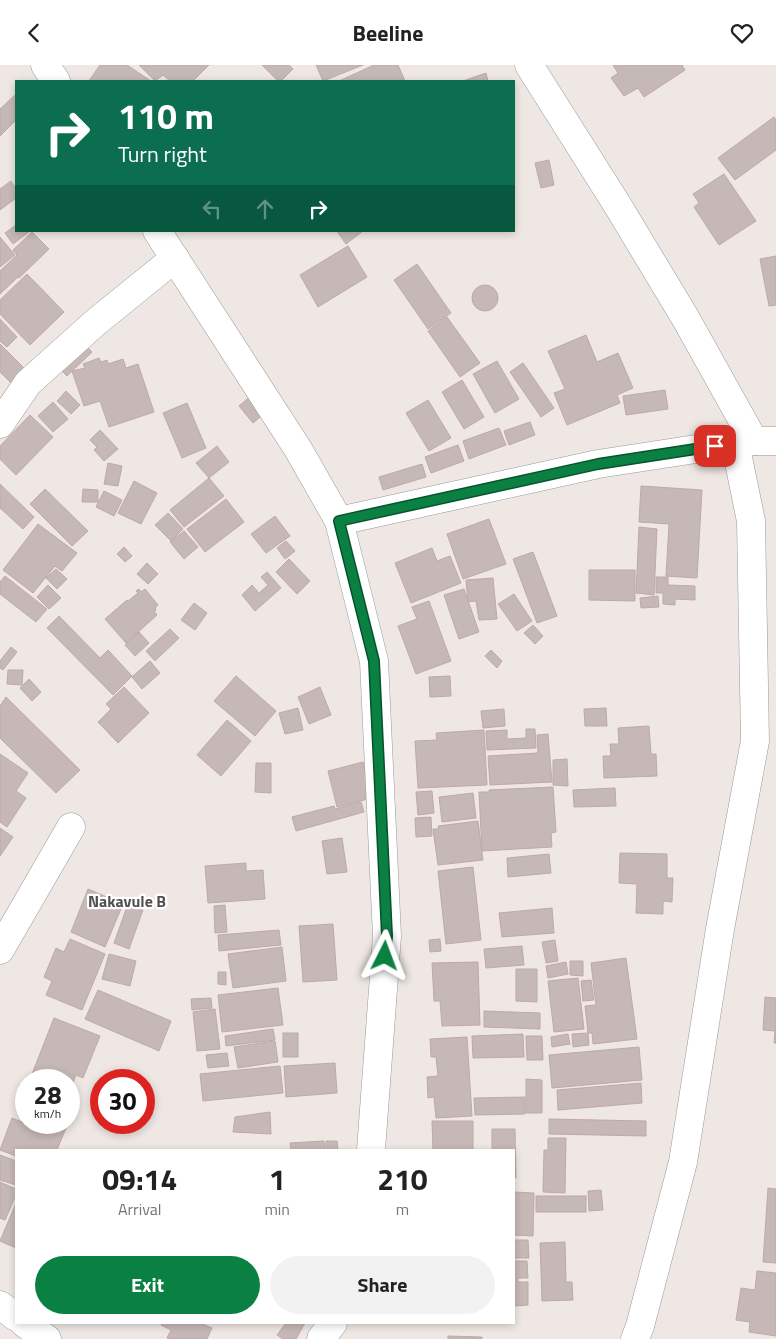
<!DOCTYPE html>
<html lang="en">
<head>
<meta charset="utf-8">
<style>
  body { margin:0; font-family:"Titillium Web",sans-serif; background:#f2f2f2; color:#222; height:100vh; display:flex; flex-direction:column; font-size:19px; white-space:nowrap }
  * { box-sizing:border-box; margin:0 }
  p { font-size:16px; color:#767676 }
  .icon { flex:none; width:28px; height:28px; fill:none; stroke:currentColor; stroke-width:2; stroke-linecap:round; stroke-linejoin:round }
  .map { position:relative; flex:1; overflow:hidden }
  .details { position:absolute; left:15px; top:1084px; width:500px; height:175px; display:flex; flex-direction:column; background:#fff; border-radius:0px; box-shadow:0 2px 8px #0003 }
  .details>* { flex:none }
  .top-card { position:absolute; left:15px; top:15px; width:500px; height:152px; border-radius:0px; box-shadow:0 2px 8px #0003; background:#0b6e4f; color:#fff; overflow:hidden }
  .speed { position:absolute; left:15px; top:1004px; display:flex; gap:10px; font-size:25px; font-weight:700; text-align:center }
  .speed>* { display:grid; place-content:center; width:65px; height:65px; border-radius:50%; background:#fff; box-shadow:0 2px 8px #0003; line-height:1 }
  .speed small { font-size:12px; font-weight:400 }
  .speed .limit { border:8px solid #d22; background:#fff; color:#111 }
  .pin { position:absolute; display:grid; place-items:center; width:42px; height:42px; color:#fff; margin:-21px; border-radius:10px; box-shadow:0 2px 8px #0006 }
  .me { position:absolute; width:55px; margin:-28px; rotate:3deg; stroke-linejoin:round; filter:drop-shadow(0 0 4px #0008) }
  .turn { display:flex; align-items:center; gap:18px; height:105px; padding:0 20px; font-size:22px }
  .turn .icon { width:65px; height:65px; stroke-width:2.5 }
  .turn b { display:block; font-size:35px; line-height:42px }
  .lanes { display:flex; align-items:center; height:48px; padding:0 20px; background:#0003; justify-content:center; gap:25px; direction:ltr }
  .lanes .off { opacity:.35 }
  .eta { display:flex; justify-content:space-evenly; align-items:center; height:85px; text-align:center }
  .eta b { font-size:30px; font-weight:700; line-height:35px }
  .action { display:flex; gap:10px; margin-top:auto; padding:10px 20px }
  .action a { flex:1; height:58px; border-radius:30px; background:#0b8043; color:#fff; font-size:20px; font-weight:700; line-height:58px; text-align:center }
  .action a+a { background:#f2f2f2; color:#222 }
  header { display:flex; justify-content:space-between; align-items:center; height:65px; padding:0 20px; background:#fff; font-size:22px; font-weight:700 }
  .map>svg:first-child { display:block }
  .building { fill:#c6b8b7; stroke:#bfa9a6 }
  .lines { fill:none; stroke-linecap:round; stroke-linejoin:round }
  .minor-casing { stroke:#9a9a9a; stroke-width:29 }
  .minor { stroke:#fff; stroke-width:28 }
  .route-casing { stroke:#07532c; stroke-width:12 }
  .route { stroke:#0b8043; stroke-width:9 }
  .labels { text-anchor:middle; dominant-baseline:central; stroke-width:4.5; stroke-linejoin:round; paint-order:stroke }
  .quarter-label { font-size:16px; font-weight:bold; fill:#505050; stroke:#fff }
</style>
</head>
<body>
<header><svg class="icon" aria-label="back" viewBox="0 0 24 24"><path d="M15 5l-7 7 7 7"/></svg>Beeline<svg class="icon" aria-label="heart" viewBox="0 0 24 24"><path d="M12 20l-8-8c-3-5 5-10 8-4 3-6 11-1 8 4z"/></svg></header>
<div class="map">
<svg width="776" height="1274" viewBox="0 0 776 1274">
  <rect width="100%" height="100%" fill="#eee7e3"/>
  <g class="building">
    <polygon points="100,0 127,0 151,16 89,16"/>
    <polygon points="139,0 209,0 193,16 170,16 163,10 155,16"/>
    <polygon points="262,0 289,0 293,4 281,16 278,16"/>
    <polygon points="316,0 363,0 323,16"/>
    <polygon points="374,0 398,0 405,16 339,16"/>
    <polygon points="613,0 682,0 685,5 644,32 638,23 624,31 611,13 618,8"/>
    <polygon points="486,8 488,16 463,16"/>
    <polygon points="16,29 16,55 0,71 0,44"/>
    <polygon points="774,52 776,55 776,85 735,115 718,93"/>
    <polygon points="549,95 554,120 541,123 535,98"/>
    <polygon points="724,109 756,156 719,180 694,142 699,138 693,129"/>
    <polygon points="11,116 16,124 16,133 0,145 0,124"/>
    <polygon points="16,160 16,166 30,166 13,179 5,168"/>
    <polygon points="337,166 363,166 346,179"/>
    <polygon points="32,167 49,184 19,213 18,212 0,229 0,206 17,190 13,185"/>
    <polygon points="0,172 15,190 0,202"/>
    <polygon points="348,181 367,212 318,242 300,210"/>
    <polygon points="776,191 776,240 769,241 760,194"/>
    <polygon points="417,199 451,248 428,264 394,215"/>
    <polygon points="27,209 64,247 30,280 0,249 0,235"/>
    <circle cx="485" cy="233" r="13"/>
    <polygon points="447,252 480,298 460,312 428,266"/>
    <polygon points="0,254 17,272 7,282 0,276"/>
    <polygon points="586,270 597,297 618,288 633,323 617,330 620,338 567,360 554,328 565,324 548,286"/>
    <polygon points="82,277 92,287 67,311 57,301"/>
    <polygon points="0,279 25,304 11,318 0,307"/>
    <polygon points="99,293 101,297 107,295 108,299 123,294 126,303 138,299 154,347 109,362 100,336 84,341 72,306 85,303 83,299"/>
    <polygon points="497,296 519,334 495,348 473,309"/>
    <polygon points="523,298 554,343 541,352 510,307"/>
    <polygon points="462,315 484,352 464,364 442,327"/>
    <polygon points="665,325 668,344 626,350 623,331"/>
    <polygon points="66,326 80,340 71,349 57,336"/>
    <polygon points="253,329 266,347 253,358 239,341"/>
    <polygon points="428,335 451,373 429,386 406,348"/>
    <polygon points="53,337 68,354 53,367 38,351"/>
    <polygon points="187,338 206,383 182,393 163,348"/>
    <polygon points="30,350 53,372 16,410 0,394 0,381"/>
    <polygon points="530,357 535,370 509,380 504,366"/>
    <polygon points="499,363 506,380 469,394 463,376"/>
    <polygon points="100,365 118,384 104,396 94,385 97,382 90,375"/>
    <polygon points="458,380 464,396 431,408 425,392"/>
    <polygon points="217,381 229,397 209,413 196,398"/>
    <polygon points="108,398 122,401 118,421 104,419"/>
    <polygon points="422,399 426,412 383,425 379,412"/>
    <polygon points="209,413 224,431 184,462 170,445"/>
    <polygon points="134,416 157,428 141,459 118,448"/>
    <polygon points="0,419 34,452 23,464 0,443"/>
    <polygon points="641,421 702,425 697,513 666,511 669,459 639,457"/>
    <polygon points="45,424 88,466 72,481 30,439"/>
    <polygon points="83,424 98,425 98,437 82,437"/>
    <polygon points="104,426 122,435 114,451 96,442"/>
    <polygon points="226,434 244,457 205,487 187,464"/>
    <polygon points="168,448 183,464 171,476 155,460"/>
    <polygon points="275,451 290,471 266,488 251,469"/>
    <polygon points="489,454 506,499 463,514 447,469"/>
    <polygon points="38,459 77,488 62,506 55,501 33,528 3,505"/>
    <polygon points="639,462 657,464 654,530 636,528"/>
    <polygon points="184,466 198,482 184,494 170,477"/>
    <polygon points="286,476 295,486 285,494 277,483"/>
    <polygon points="124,482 132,491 125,497 117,489"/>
    <polygon points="432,483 437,496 450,491 461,518 411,538 395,498"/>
    <polygon points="533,487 557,551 537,558 513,494"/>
    <polygon points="289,494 310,516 297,529 276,507"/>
    <polygon points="147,498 158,509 148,519 137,509"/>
    <polygon points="56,504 67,514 57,524 46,513"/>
    <polygon points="589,505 635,505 635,536 589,535"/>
    <polygon points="267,507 281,523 255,546 242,530 252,520 259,528 268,520 261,512"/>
    <polygon points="5,511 47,544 36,557 0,529 0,517"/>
    <polygon points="656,512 668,512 668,520 695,521 695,535 675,534 675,540 663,539 663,528 656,528"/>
    <polygon points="493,513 497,554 479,555 476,536 468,537 466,515"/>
    <polygon points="48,520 61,533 49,544 37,532"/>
    <polygon points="139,524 141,527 145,524 158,540 155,543 156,545 154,546 157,550 126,578 105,554 127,535 128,536 138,528 136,526"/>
    <polygon points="464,524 479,567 459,574 444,530"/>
    <polygon points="514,529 532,556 517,566 498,539"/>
    <polygon points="658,531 659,542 641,543 640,533"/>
    <polygon points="429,536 451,596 416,609 398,561 417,554 412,542"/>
    <polygon points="194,538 207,548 195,565 181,555"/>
    <polygon points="59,551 100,593 108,585 132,611 113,630 47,563"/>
    <polygon points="533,560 543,571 535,579 524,568"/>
    <polygon points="170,564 179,573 155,596 146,586"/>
    <polygon points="139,567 149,578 135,591 125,580"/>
    <polygon points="11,582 17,587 3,605 0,603 0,596"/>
    <polygon points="491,585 502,596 497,603 485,591"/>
    <polygon points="150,596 160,608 142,624 132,612"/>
    <polygon points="8,605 23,605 22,620 7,619"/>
    <polygon points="236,611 276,646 255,671 214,636"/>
    <polygon points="450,611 451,631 430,632 429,612"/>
    <polygon points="29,614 41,627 32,636 20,623"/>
    <polygon points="124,622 149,648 118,678 98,657 111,644 106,639"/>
    <polygon points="320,622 331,650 309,659 298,632"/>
    <polygon points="6,632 80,705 56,728 0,673 0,641"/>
    <polygon points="298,643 303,665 285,669 279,648"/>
    <polygon points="606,643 607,661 585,661 584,644"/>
    <polygon points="504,644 505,661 483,663 481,646"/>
    <polygon points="227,655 251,676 221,711 197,690"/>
    <polygon points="649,661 651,689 656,689 657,711 604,713 603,691 611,691 610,679 619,679 618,663"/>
    <polygon points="526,664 535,664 536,683 487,685 486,666 507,665 507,674 526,673"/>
    <polygon points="484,665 487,720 418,723 415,676 437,675 436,668"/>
    <polygon points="548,669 552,717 490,720 488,691 538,688 537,670"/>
    <polygon points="0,689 28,708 16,726 26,733 7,762 0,757"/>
    <polygon points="567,694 568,721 553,720 553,695"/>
    <polygon points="363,697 372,733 337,742 328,706"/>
    <polygon points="256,698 271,698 271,728 255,727"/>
    <polygon points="553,722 556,767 551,768 552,782 482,786 479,727 489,727 489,725"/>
    <polygon points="615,723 616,741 574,742 573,725"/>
    <polygon points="432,726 434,748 418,750 416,727"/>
    <polygon points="473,728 476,753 442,757 439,732"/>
    <polygon points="361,737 364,747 296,766 292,752 334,741 335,744"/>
    <polygon points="431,752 432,771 416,772 415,753"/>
    <polygon points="478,756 483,795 438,800 433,764 439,764 438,761"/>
    <polygon points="0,763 13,772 0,791"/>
    <polygon points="342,773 347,807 327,809 322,776"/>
    <polygon points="620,788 667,789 667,813 673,813 672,837 663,836 663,849 636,848 637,819 619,818"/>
    <polygon points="549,789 551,808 508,812 507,793"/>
    <polygon points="246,798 246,806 263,805 265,834 208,838 205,801"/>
    <polygon points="473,802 481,875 446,879 438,806"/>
    <polygon points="88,824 123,839 105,882 71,867"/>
    <polygon points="128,839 143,845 129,884 114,878"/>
    <polygon points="225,840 227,867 215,868 214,841"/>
    <polygon points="552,843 554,868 502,872 499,848"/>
    <polygon points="333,859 337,915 303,917 299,861"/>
    <polygon points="279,865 281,880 219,886 218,870"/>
    <polygon points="70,874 105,889 82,945 46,930 52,916 44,912 56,883 64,887"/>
    <polygon points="440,874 441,886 430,887 429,875"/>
    <polygon points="555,875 558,896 546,898 542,877"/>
    <polygon points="522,881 524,900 486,903 484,884"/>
    <polygon points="282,882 286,916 233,923 228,889"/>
    <polygon points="109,889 136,896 130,921 102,914"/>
    <polygon points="626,893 637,974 593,979 592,968 588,968 585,941 596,940 591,898"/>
    <polygon points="570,896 583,896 583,911 570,910"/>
    <polygon points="478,897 480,960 442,961 440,936 434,936 432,898"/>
    <polygon points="566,897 568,909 548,913 546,901"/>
    <polygon points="516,904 537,904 537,937 516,936"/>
    <polygon points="218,907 226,907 226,920 218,919"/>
    <polygon points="578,913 584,964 554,967 548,916"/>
    <polygon points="591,915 594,935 583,936 581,916"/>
    <polygon points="278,923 283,960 222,967 218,930"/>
    <polygon points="98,925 171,956 159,986 85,954"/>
    <polygon points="765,932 776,933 776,978 774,978 775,966 763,965"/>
    <polygon points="211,933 212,943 192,945 191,934"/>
    <polygon points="215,944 220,984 197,986 193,947"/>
    <polygon points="484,946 540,948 540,964 484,962"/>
    <polygon points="54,953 100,971 83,1013 76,1010 70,1025 69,1024 69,1015 46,1015 32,1009"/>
    <polygon points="273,964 275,975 226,981 225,971"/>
    <rect x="283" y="968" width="15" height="24"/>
    <polygon points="588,968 589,980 573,982 572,969"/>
    <polygon points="523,969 524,992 473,993 472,971"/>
    <polygon points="568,969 570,979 552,982 551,972"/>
    <polygon points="526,971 542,971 543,995 527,995"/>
    <polygon points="467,972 472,1051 436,1053 434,1032 428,1033 427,1012 438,1011 436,992 431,992 430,974"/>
    <polygon points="275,976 278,997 238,1003 234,982"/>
    <polygon points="639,982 642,1015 552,1023 549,990"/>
    <polygon points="227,988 229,1001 208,1003 206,990"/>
    <polygon points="335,998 337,1028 286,1032 284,1001"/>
    <polygon points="280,1001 283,1028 203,1036 200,1009"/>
    <polygon points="526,1014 542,1015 542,1048 526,1048"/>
    <polygon points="641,1018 642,1038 558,1045 557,1025"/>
    <polygon points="525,1032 525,1049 475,1050 474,1033"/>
    <polygon points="270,1047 271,1069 233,1067 235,1052"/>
    <polygon points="12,1053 27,1059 27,1058 68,1058 57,1085 16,1085 16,1091 0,1085"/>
    <polygon points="549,1054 646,1056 646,1071 549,1069"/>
    <polygon points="432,1056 473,1056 473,1085 433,1085"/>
    <polygon points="492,1064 515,1064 516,1113 514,1113 514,1085 492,1085"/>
    <polygon points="548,1073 566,1073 565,1128 543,1127 544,1085 548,1085"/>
    <polygon points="324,1076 325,1085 291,1085 290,1078"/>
    <polygon points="326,1076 337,1076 338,1085 326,1085"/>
    <polygon points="0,1090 16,1096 16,1120 0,1115"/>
    <polygon points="0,1117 16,1124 16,1130 5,1155 0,1153"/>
    <polygon points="768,1123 776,1124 776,1198 763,1197"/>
    <polygon points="601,1125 603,1145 589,1146 588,1126"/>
    <polygon points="514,1127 534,1128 533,1171 514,1170"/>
    <rect x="536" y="1131" width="50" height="16"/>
    <polygon points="16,1138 16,1183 0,1176"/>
    <polygon points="514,1175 528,1175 529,1193 514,1193"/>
    <polygon points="565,1177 566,1217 572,1217 573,1235 542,1236 540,1178"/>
    <polygon points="514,1196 527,1196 528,1213 518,1213 518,1217 528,1217 528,1240 514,1241"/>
    <polygon points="757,1206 776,1208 776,1271 749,1267 750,1257 736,1255 741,1223 755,1225"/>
    <polygon points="162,1258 200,1258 212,1263 207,1274 169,1274 167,1273 171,1265 161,1260"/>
    <polygon points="286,1258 305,1258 296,1274 283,1274 277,1270"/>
    <polygon points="448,1271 482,1272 482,1274 448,1274"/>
  </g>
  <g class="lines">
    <defs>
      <g id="minor">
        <polyline points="45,0 56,16"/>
        <polyline points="529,0 618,141 686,254 754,376"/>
        <polyline points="157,166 298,384 339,456 374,596 387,871 371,1085"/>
        <polyline points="0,359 28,318 96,257 175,193"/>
        <polyline points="339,456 598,399 735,378 754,376 776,376"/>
        <polyline points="0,885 71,762"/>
        <polyline points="0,1240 16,1252"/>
        <polyline points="24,1258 47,1274"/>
        <polyline points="321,1274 333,1258"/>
        <polyline points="635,1274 640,1261 683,1097 720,864 755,676 751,456 735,378"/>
      </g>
    </defs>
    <use href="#minor" class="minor-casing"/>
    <use href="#minor" class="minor"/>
  </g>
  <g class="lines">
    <defs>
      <polyline id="route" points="385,891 387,871 374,596 339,456 598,399 715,381"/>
    </defs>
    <use href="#route" class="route-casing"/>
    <use href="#route" class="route"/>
  </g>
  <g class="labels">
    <g class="quarter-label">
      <text x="127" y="836">Nakavule B</text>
    </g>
  </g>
</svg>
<div class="speed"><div>28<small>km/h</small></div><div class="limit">30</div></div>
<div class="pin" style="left:715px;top:381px;background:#d93025"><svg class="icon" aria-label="arrive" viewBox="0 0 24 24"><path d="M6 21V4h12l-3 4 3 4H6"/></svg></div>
<svg class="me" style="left:385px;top:891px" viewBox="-20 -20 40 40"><path d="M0-17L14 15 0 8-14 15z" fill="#0b8043" stroke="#fff" stroke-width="4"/></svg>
<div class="top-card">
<div class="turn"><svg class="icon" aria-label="right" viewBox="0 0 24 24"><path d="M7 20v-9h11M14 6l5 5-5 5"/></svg><div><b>110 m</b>Turn right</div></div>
<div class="lanes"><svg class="icon off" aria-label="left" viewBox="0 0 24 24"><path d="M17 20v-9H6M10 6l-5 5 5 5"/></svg><svg class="icon off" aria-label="ahead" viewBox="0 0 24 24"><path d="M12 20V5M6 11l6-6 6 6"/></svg><svg class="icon" aria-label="right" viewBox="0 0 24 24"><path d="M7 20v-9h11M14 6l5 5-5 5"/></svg></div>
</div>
<section class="details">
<div class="eta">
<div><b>09:14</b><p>Arrival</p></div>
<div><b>1</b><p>min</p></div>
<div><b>210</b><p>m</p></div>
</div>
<div class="action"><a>Exit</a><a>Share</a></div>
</section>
</div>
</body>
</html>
